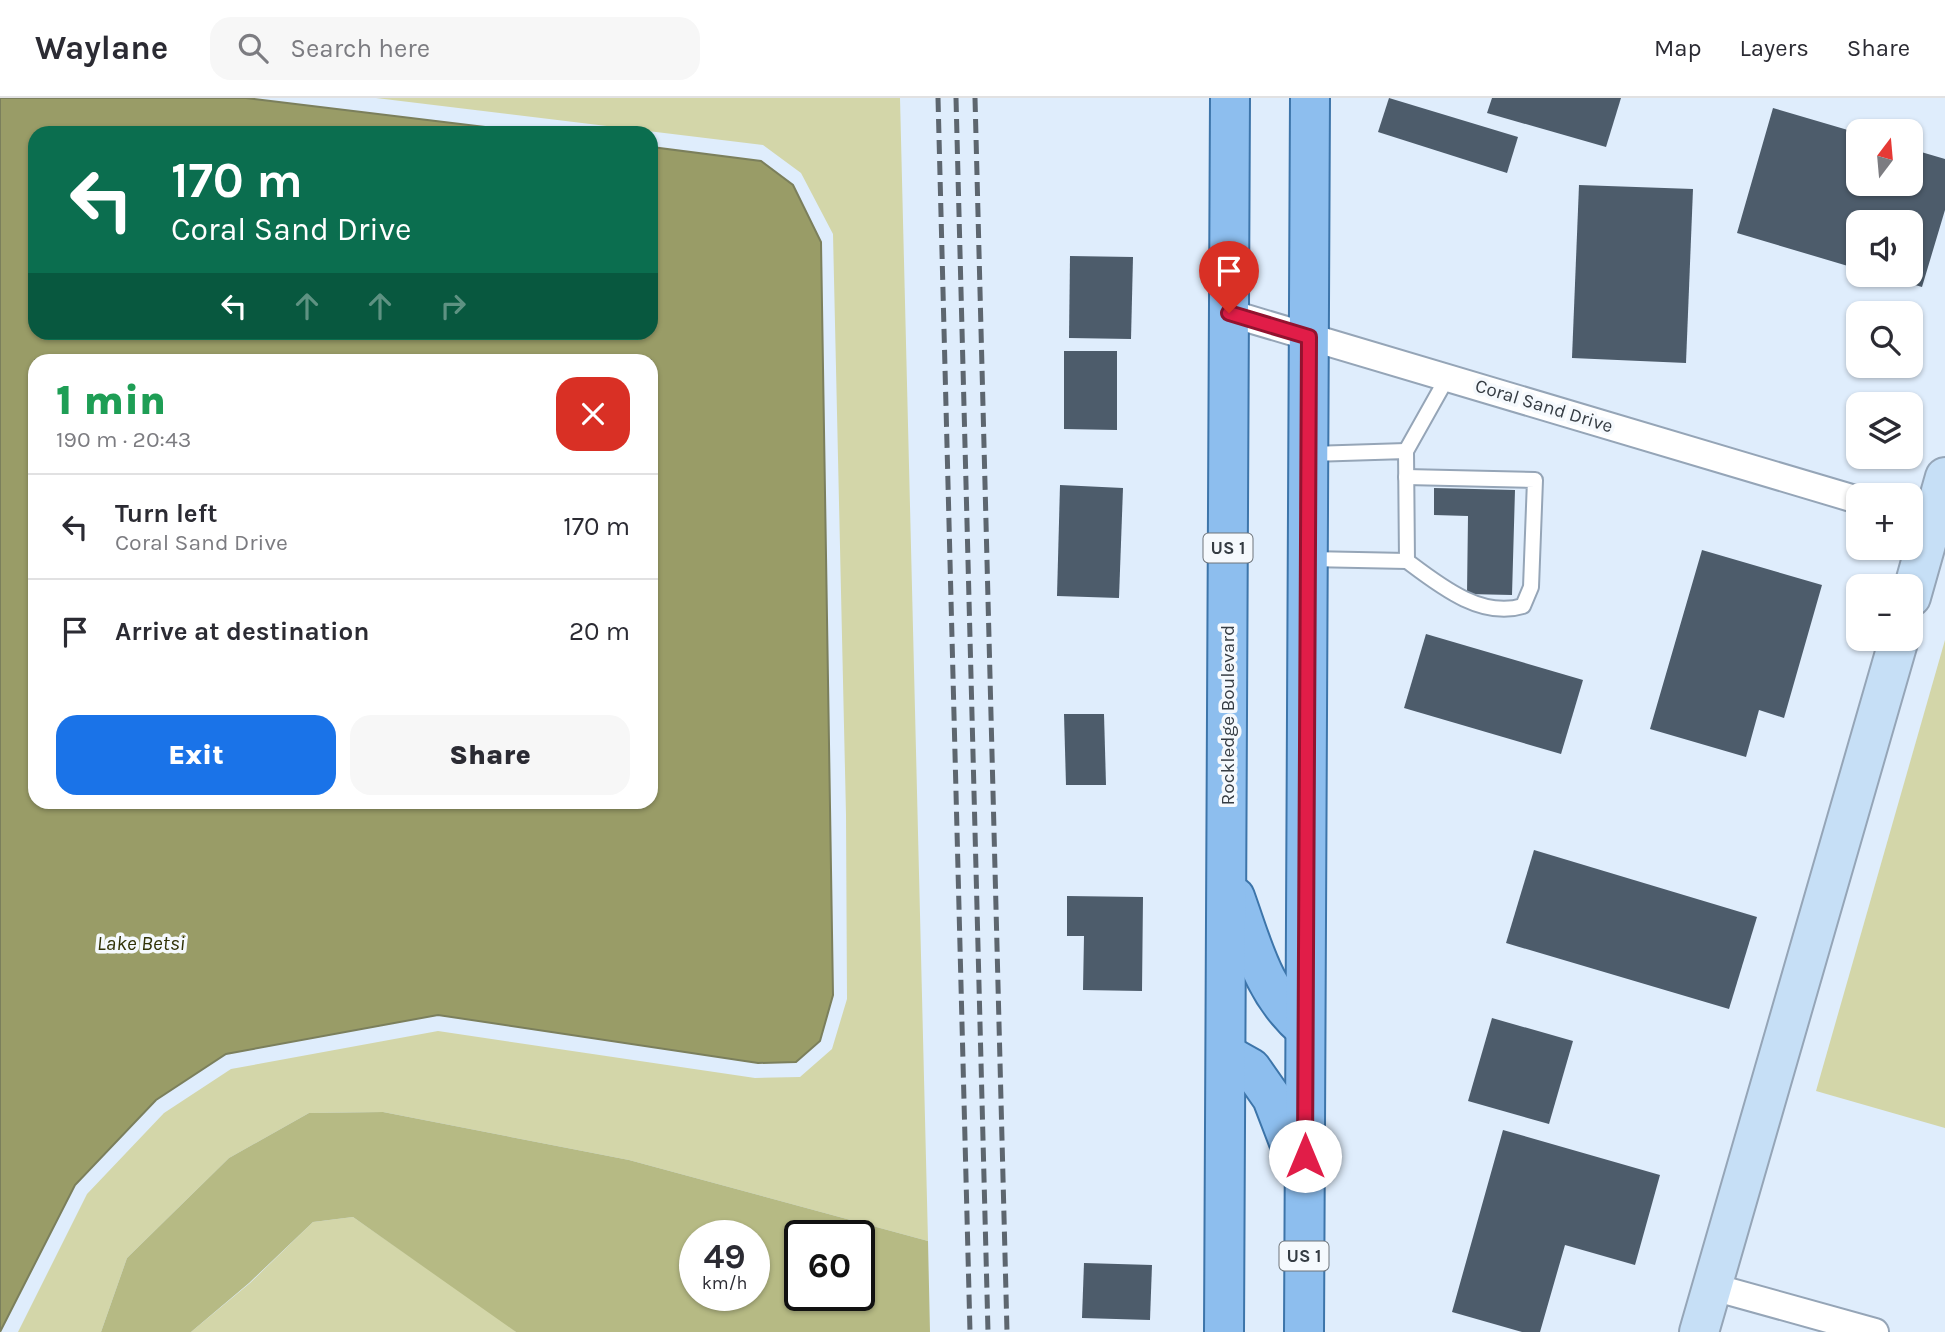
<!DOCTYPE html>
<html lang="en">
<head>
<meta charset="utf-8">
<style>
  body { margin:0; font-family:Karla,sans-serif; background:#f7f7f7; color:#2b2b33; height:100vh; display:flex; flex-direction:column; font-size:26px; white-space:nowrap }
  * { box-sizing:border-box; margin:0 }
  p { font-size:23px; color:#7c7c81 }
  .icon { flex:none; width:38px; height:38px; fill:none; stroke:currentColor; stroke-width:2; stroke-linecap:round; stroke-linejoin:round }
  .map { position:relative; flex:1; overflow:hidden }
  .panel { position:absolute; left:28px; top:256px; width:630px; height:455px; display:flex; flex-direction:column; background:#fff; border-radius:21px; box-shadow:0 2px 5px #0004 }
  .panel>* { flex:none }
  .guide { position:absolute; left:28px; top:28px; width:630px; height:214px; border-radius:21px; box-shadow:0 2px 5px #0004; background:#0b6e4f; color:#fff; overflow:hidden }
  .needle { width:46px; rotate:16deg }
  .fabs { position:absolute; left:1846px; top:21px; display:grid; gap:14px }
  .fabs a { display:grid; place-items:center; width:77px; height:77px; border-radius:14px; background:#fff; box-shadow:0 2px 5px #0004; font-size:35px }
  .speed { position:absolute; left:679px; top:1122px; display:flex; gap:14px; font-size:35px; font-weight:700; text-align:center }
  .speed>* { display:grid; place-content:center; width:91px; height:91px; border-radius:50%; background:#fff; box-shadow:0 2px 5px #0004; line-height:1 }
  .speed small { font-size:18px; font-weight:400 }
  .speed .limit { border:4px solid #111; border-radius:10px; background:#fff; color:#111 }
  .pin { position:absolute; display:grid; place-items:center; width:60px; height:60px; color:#fff; margin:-72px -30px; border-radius:50% 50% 50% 0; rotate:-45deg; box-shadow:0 0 7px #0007 }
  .pin .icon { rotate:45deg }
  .me { position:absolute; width:77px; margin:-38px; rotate:0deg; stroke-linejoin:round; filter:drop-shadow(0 0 5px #0008) }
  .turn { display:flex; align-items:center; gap:24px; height:147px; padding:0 28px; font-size:32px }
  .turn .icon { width:91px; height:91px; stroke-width:2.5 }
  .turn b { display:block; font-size:49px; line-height:60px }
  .lanes { display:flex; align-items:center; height:66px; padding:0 28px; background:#0003; justify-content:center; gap:35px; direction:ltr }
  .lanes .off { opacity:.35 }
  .round { display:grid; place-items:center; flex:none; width:74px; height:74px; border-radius:21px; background:#f7f7f7 }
  .headline { display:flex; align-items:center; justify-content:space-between; height:119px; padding:0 28px }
  h1 { font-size:42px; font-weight:800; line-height:52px; color:#1e9e55 }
  .button { display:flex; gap:14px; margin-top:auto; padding:14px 28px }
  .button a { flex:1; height:80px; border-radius:21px; background:#1a73e8; color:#fff; font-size:28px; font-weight:800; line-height:80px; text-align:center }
  .button a+a { background:#f7f7f7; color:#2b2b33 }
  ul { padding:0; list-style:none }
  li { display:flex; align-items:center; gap:21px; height:105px; padding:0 28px; border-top:2px solid #e1e1e2 }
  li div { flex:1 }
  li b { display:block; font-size:26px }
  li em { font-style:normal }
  header { display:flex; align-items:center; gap:42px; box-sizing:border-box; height:98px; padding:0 35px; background:#fff; border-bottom:2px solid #e1e1e2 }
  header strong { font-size:33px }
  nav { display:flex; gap:38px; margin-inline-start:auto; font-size:24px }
  .search { width:490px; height:63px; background:#f7f7f7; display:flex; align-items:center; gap:18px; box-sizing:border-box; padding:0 24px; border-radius:21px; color:#7c7c81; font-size:26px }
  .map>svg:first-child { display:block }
  .green { fill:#d3d6a9 }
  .forest { fill:#b6ba84; fill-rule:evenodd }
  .water { fill:#999c67; stroke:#7b7f5c; stroke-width:2; fill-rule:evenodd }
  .building { fill:#4d5c6b }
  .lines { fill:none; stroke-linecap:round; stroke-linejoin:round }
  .lane-casing { stroke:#95a5b7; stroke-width:18 }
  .street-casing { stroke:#95a5b7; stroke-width:30 }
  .secondary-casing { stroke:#95a5b7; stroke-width:42 }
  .primary-casing { stroke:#3d75aa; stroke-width:42 }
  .lane { stroke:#fff; stroke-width:14 }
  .street { stroke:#fff; stroke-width:26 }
  .secondary { stroke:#c6dff6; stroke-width:38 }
  .primary { stroke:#8dbeee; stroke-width:38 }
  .rail { stroke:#5d666f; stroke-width:5; stroke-dasharray:14 7; stroke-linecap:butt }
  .route-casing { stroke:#92132f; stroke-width:18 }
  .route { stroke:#e11d48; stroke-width:12 }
  .labels { text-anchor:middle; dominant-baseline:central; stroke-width:7; stroke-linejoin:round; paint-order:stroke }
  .shield { fill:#f5f9fd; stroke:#6f757b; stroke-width:2 }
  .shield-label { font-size:18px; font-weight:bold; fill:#353c43 }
  .street-label { font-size:19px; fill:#353c43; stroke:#f5f9fd }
  .water-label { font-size:21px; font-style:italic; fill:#313206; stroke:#f5f9fd }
</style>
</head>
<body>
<header>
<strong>Waylane</strong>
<div class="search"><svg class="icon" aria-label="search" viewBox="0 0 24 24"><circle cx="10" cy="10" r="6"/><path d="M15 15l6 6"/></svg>Search here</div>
<nav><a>Map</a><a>Layers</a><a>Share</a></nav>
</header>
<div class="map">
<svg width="1945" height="1234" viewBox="0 0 1945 1234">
  <rect width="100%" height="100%" fill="#dfedfc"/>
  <g class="green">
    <polygon points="376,0 900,0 928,1143 629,1062 383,1014 309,1015 229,1060 127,1160 101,1234 18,1234 87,1096 164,1015 231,971 438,933 755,980 800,979 832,951 847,901 846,717 833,136 801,75 763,47"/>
    <polygon points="1945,542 1945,1030 1816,993"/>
    <polygon points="353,1119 507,1226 516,1234 191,1234 250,1185 313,1124"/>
  </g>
  <path class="forest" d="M383,1014l246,48 299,81 2,91h-414l-163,-115 -40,5 -64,61 -58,49h-90l26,-74 102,-100 80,-45zM695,1138h59v59h-59zM800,1138h59v59h-59z"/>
  <path class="water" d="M0,0h246l288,35h-499v199h616v-185l110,14 32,24 28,57 12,753 -13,46 -24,21 -38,1 -320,-48 -212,39 -70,46 -81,85 -75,147zM651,262v442h-616v-442z"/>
  <g class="building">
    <polygon points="1389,0 1518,39 1507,75 1378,34"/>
    <polygon points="1492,0 1621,0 1606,49 1487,15"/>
    <polygon points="1773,10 1858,35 1858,86 1911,86 1911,51 1945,61 1945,112 1922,189 1881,177 1911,177 1911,124 1858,124 1858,171 1737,135"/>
    <polygon points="1579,87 1693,91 1686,265 1572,260"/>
    <polygon points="1070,158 1133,159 1131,241 1069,240"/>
    <polygon points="1064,253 1117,253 1117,332 1064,331"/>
    <polygon points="1060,387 1123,390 1119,500 1057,498"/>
    <polygon points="1434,390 1515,392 1512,497 1467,496 1468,418 1434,417"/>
    <polygon points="1702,452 1822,487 1784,620 1759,612 1746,659 1650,631"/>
    <polygon points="1426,536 1583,582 1561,656 1404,610"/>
    <polygon points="1064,616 1104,616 1106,687 1066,687"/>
    <polygon points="1534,752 1757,819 1729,911 1506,845"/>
    <polygon points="1067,798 1143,799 1142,893 1083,892 1084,838 1067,838"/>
    <polygon points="1492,920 1573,943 1549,1026 1468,1003"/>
    <polygon points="1503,1032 1660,1077 1635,1167 1565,1147 1540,1234 1522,1234 1452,1214"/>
    <polygon points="1084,1165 1152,1167 1150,1222 1082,1220"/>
  </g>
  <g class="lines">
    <defs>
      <g id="lane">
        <polyline points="1406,353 1447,280"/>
        <path d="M1406,379l129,3 -4,107 -8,19c-42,13 -84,-21 -116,-45"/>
        <polyline points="1309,461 1407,463 1406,353 1311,356"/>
      </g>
      <g id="street">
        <polyline points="1229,215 1858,402"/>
        <polyline points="1713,1189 1875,1234"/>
      </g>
      <g id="secondary">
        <polyline points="1911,499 1945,379"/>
        <polyline points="1699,1234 1899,541"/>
      </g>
      <g id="primary">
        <path d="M1235,799c18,50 28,96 70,132"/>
        <polyline points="1226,956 1251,970 1272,1000 1297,1065"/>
        <polyline points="1224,1234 1230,0"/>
        <polyline points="1304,1234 1310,0"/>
      </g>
    </defs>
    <use href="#lane" class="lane-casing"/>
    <use href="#street" class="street-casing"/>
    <use href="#secondary" class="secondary-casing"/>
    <use href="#primary" class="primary-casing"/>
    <use href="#lane" class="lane"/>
    <use href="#street" class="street"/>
    <use href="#secondary" class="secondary"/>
    <use href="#primary" class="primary"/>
    <g class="rail">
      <polyline points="938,0 970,1234"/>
      <polyline points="956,0 988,1234"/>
      <polyline points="975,0 1007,1234"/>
    </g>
  </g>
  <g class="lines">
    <defs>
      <polyline id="route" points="1229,215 1309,239 1305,1058"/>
    </defs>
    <use href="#route" class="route-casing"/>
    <use href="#route" class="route"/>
  </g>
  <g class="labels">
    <g class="shield">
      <rect x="1203.5" y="435.5" width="49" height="29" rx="5"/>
      <rect x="1279.5" y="1143.5" width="49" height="29" rx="5"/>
    </g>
    <g class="shield-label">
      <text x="1228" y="450">US 1</text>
      <text x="1304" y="1158">US 1</text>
    </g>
    <g class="street-label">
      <text transform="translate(1544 308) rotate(17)">Coral Sand Drive</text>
      <text transform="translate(1228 617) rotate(-90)">Rockledge Boulevard</text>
    </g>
    <g class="water-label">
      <text x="141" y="845">Lake Betsi</text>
    </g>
  </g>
</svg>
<div class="fabs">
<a><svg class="needle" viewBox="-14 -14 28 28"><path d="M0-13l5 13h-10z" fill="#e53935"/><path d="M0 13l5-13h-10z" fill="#7c7c81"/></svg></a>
<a><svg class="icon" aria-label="sound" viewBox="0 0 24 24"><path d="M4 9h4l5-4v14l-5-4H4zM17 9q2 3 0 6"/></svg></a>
<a><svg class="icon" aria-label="search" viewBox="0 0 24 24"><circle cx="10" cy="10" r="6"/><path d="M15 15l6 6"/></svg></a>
<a><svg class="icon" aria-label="layers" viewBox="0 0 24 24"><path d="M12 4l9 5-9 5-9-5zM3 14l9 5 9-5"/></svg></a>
<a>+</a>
<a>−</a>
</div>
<div class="speed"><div>49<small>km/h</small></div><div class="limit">60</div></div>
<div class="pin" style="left:1229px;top:215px;background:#d93025"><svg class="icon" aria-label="arrive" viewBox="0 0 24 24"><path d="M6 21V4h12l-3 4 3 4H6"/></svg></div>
<svg class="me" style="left:1305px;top:1058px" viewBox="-20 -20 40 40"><circle r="19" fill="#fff"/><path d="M0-13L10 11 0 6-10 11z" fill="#e11d48"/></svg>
<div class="guide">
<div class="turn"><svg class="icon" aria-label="left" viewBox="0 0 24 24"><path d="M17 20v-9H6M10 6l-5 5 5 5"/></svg><div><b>170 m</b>Coral Sand Drive</div></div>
<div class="lanes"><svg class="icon" aria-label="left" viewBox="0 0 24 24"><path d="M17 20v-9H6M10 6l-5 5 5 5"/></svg><svg class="icon off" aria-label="ahead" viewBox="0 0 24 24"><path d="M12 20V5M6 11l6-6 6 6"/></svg><svg class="icon off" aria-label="ahead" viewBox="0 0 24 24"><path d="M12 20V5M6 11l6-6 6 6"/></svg><svg class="icon off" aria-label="right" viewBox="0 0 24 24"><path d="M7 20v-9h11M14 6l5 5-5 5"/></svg></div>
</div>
<section class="panel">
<div class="headline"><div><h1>1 min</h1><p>190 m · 20:43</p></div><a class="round" style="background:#d93025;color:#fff"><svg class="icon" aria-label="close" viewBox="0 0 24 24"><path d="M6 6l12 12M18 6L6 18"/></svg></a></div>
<ul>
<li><svg class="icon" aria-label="left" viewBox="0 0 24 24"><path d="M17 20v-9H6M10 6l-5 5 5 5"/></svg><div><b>Turn left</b><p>Coral Sand Drive</p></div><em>170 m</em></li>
<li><svg class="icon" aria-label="arrive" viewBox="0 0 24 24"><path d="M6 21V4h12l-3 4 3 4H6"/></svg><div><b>Arrive at destination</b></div><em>20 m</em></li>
</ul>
<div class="button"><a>Exit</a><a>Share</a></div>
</section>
</div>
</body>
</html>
